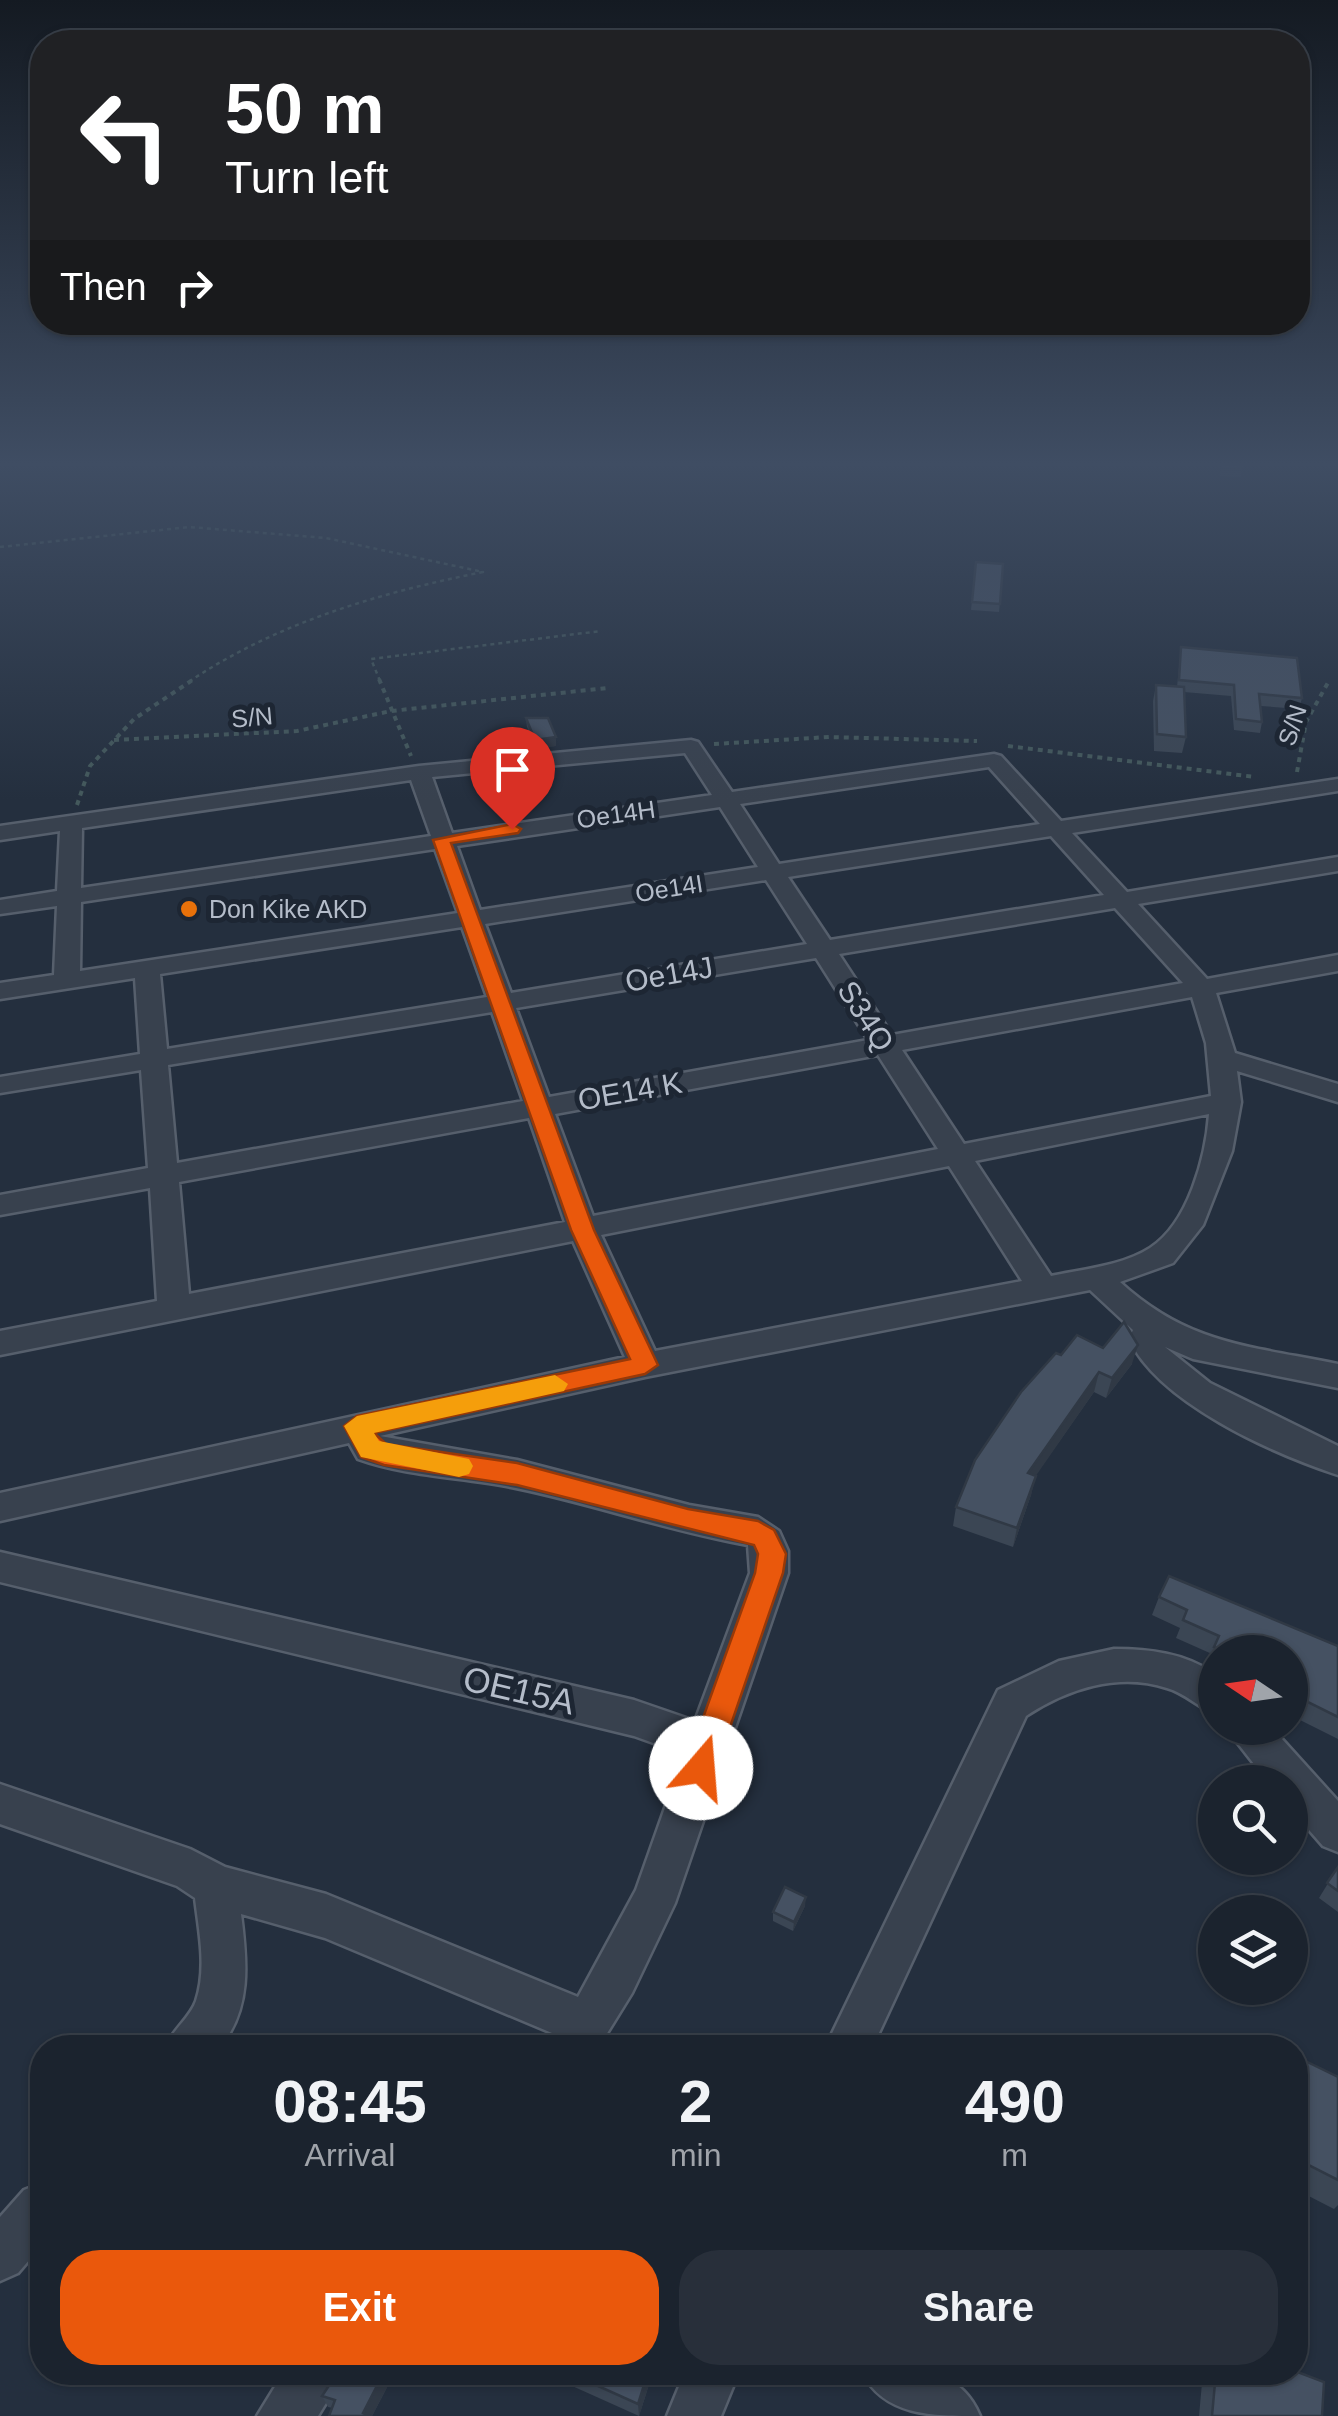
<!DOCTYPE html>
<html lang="en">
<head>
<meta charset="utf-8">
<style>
  body { margin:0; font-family:Helvetica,sans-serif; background:#282f3a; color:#f1f3f6; height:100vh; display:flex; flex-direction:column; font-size:38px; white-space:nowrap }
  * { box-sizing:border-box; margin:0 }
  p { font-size:32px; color:#a0a4aa }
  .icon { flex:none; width:55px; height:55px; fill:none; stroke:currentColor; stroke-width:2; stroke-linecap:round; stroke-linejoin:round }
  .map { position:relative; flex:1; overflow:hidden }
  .drawer { position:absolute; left:30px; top:2035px; width:1278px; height:350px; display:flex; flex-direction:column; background:#1b232e; border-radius:40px; box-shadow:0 2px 8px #0004,0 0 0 2px #39404a }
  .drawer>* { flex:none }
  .top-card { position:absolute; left:30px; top:30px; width:1280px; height:305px; border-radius:40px; box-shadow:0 2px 8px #0004,0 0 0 2px #39404a; background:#202124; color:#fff; overflow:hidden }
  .needle { width:65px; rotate:283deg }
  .fabs { position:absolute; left:1198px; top:1635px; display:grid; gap:20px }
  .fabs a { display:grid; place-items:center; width:110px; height:110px; border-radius:50%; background:#1b232e; box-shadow:0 2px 8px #0004,0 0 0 2px #39404a; font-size:50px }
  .pin { position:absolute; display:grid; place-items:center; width:85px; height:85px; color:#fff; margin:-102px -42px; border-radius:50% 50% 50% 0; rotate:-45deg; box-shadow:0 0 10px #0007 }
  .pin .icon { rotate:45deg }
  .me { position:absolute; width:110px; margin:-55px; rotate:18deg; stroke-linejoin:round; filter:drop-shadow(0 0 8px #0008) }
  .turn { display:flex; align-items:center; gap:35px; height:210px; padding:0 30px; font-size:45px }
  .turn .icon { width:130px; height:130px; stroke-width:2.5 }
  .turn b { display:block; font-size:70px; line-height:85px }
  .then { display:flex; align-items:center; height:95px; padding:0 30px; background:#0003; gap:20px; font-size:38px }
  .eta { display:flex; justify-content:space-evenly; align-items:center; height:170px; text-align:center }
  .eta b { font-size:60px; font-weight:800; line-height:70px }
  .cta { display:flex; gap:20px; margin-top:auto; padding:20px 30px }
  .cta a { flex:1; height:115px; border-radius:40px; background:#ea580c; color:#fff; font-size:40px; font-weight:800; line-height:115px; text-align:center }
  .cta a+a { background:#282f3a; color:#f1f3f6 }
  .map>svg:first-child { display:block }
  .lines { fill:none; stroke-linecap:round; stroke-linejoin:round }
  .minor-casing { stroke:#565f6c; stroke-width:5 }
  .path-far1 { stroke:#44595c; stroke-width:2.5; stroke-dasharray:4 4; stroke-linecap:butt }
  .path { stroke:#44595c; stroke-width:4; stroke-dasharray:5 5; stroke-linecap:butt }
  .minor { fill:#38414e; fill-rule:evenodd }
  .wall { fill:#3b4654 }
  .shaded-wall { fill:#303945 }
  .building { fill:#455162; stroke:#303945; stroke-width:2.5 }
  .route { fill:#ea580c; stroke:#983908; stroke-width:2.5 }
  .slow { fill:#f59e0b }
  .food-dot { fill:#e8710a; stroke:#1d2633; stroke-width:4 }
  .labels { text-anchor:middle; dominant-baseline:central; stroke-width:10; stroke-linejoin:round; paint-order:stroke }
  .far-street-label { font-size:25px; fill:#b4bcc9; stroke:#1d2633 }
  .far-poi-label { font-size:25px; fill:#b4bcc9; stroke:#1d2633; text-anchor:start }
  .street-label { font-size:30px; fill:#b4bcc9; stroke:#1d2633 }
  .near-street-label { font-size:35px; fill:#b4bcc9; stroke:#1d2633 }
</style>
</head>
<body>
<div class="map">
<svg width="1338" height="2416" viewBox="0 0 1338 2416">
  <rect width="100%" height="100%" fill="#242f3e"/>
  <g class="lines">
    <defs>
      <g id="minor">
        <path d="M691,740l7,2 34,50 262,-38 7,2 60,65 277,-42v12l-266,42 55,59 211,-35v14l-200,33 69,75 131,-24v16l-122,22 19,60 103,31v18l-101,-31 4,31 -9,49 -29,74 -30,38 -53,19c69,63 130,64 218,82v24l-145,-29 -28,-12 45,36 128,63v29c-66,-22 -179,-72 -209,-136l4,-9 -43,-40 -445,87 -265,59 137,24 172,45 69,12 21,14 9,20v22l-113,330 -43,90 -34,55h-52l6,-15 -227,-95 -84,-24c6,47 11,96 -22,134h-54c7,-18 25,-30 31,-47 11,-33 3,-69 -1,-103l-18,-12 -177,-62v-40l190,65 35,18 101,27 252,103 58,-107 48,-136 -50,-18 -634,-154v-30l634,148 61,21 55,-148 -2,-28c-79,-14 -154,-41 -232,-57 -52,-11 -108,-11 -158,-29l-9,-16 -349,78v-28l625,-136 -52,-116 -573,114v-24l157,-30 -7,-113 -150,27v-20l148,-27 -7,-98 -141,23v-16l140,-23 -5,-76 -135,21v-16l54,-8 3,-69 -57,8v-14l57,-9 3,-60 -60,9v-14l419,-60zM685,753l27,42 -260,38 -20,-56zM989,767l51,57 -261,40 -39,-60zM411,780l20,56 -350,52 1,-60zM720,807l38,60 -278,43 -23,-64zM1051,836l53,59 -274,45 -42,-63zM435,849l23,64 -378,58 1,-69zM766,880l41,64 -296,49 -26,-69zM1115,908l68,75 -291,52 -53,-81zM462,927l25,70 -320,52 -7,-75zM816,958l52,82 -319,57 -33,-89zM1192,997l14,46 5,53 -247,48 -62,-94zM492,1012l31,89 -346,62 -9,-98zM878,1055l60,94 -345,67 -38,-102zM1209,1114c-3,43 -21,110 -59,134 -28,18 -67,21 -99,28l-76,-115zM529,1118l36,104 -376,72 -10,-112zM949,1166l73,115 -367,70 -54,-116z"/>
        <path d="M1114,1649c35,0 71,4 101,25v40c-17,-7 -30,-21 -48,-26 -49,-16 -100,1 -141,28l-154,332h-47l173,-358 61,-29z"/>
        <polygon points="1226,1728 1272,1728 1338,1801 1338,1852 1323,1846 1290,1808 1290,1782 1268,1782"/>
        <polygon points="42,2183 42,2245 18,2273 0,2281 0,2217 24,2190"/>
        <polygon points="284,2372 345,2372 318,2416 257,2416"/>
        <polygon points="685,2372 739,2372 721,2416 667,2416"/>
        <path d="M862,2372c49,0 96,-9 118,44 -48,0 -96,0 -118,-44z"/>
      </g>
    </defs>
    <use href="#minor" class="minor-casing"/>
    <g class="path-far1">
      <path d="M0,547l189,-20 137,11 157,34c-104,21 -204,50 -293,109"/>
      <polyline points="380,681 371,659 601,631"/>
    </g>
    <g class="path">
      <polyline points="379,679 411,756"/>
      <polyline points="114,740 297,731 391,711 607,688"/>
      <polyline points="714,744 829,737 977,741"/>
      <polyline points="1008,746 1255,777"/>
      <polyline points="1297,772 1306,722 1330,679"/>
      <polyline points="77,805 90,766 134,719 194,679"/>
    </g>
    <use href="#minor" class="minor"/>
  </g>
  <g class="wall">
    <polygon points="1220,461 1242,461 1241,477 1220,476"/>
    <polygon points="976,562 1003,564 999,612 971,610"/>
    <polygon points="1181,647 1302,698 1299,709 1261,706 1262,722 1260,733 1234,730 1231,696 1184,692 1186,737 1182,753 1154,751 1153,701 1156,685 1177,687"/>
    <polygon points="526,718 556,737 556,746 536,748 527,727"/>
    <polygon points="1061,1355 1132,1364 1106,1398 1094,1392 1035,1476 1031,1495 1013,1547 953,1526 956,1507"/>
    <polygon points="1159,1597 1338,1646 1338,1739 1290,1715 1290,1652 1215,1652 1215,1668 1207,1665 1212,1654 1176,1638 1180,1628 1152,1615"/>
    <polygon points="1338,1867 1338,1912 1319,1898"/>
    <polygon points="805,1906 793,1931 773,1921 773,1912"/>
    <polygon points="1295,2056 1338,2077 1338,2205 1334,2209 1295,2189"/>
    <polygon points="338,2372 395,2372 372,2416 328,2407 322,2396"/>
    <polygon points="541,2372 653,2372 639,2416"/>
    <polygon points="1203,2372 1295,2372 1322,2416 1199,2416"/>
  </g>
  <g class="shaded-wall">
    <polygon points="556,737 556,746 536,748 535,740"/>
    <polygon points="1138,1345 1132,1364 1106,1398 1112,1378"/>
    <polygon points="1099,1372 1094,1392 1024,1493 1028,1473"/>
    <polygon points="1036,1476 1031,1495 1013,1547 1017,1528"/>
    <polygon points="806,1897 805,1906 793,1931 794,1922"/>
    <polygon points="384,2372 395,2372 372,2416 363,2413"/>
    <polygon points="648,2372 653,2372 639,2416 638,2404"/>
  </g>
  <g class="building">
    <polygon points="1221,461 1242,461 1242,470 1221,469"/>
    <polygon points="976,562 1003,564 1000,604 972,602"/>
    <polygon points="1181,647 1297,658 1302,698 1259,694 1262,722 1236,719 1234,685 1179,680"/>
    <polygon points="1156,685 1184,687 1186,737 1157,734"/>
    <polygon points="526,718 548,718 556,737 535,740"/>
    <polygon points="1124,1322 1138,1345 1112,1378 1099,1372 1028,1473 1036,1476 1017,1528 956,1507 975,1460 1021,1392 1056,1353 1061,1355 1077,1335 1103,1348"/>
    <polygon points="1169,1576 1338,1646 1338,1717 1290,1693 1293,1684 1290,1682 1290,1652 1226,1652 1214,1647 1219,1636 1183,1620 1187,1610 1159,1597"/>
    <polygon points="1338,1867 1338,1891 1327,1883"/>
    <polygon points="785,1887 806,1897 794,1922 773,1912"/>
    <polygon points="746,2042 759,2048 744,2048"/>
    <polygon points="1295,2056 1338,2077 1338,2180 1295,2158"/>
    <polygon points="1295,2371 1324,2382 1322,2416 1212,2416 1216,2372 1295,2372"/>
    <polygon points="338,2372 384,2372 363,2413 371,2416 329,2416 335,2400 322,2396"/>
    <polygon points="567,2372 648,2372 638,2404"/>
  </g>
  <linearGradient id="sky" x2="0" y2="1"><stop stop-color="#141a22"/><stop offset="0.58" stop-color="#3f4d63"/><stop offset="1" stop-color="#3f4d63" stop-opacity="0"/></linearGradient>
  <rect width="1338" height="800" fill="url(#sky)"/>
  <polygon class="route" points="512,824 521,829 518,833 451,843 594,1230 658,1365 645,1374 374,1433 386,1444 517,1463 688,1509 758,1521 774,1530 786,1554 783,1573 716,1768 712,1778 701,1782 690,1778 685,1768 755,1573 758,1554 754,1545 517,1485 384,1465 361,1457 344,1426 357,1416 630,1359 571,1230 433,840"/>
  <polygon class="slow" points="555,1375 568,1384 564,1391 374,1433 379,1441 469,1459 473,1466 469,1474 459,1477 361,1457 344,1426 357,1416"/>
  <circle class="food-dot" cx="189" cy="909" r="10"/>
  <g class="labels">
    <g class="far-street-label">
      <text transform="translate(252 717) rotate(-5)">S/N</text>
      <text transform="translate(1292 725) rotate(-72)">S/N</text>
      <text transform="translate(616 814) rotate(-8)">Oe14H</text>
      <text transform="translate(669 888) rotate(-9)">Oe14I</text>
    </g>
    <g class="far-poi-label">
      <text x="209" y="909">Don Kike AKD</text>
    </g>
    <g class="street-label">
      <text transform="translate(669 974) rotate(-10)">Oe14J</text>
      <text transform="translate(866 1016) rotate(57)">S34Q</text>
      <text transform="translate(630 1091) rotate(-10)">OE14 K</text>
    </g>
    <g class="near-street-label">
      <text transform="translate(519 1690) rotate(13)">OE15A</text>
    </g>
  </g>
</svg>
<div class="fabs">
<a><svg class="needle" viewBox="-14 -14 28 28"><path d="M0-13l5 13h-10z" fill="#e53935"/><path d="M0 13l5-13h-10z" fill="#a0a4aa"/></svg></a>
<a><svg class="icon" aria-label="search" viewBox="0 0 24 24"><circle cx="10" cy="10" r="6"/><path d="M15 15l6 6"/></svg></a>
<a><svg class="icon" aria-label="layers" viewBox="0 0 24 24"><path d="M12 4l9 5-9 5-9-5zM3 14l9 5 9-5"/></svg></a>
</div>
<div class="pin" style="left:512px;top:829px;background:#d93025"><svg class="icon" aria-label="arrive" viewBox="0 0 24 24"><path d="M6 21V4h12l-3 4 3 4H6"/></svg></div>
<svg class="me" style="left:701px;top:1768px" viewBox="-20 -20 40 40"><circle r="19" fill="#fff"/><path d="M0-13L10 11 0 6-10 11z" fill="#ea580c"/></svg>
<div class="top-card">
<div class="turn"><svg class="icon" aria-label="left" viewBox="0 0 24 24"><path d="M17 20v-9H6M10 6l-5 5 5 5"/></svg><div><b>50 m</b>Turn left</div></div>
<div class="then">Then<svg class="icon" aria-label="right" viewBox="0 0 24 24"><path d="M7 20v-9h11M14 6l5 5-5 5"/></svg></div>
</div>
<section class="drawer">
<div class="eta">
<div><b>08:45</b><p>Arrival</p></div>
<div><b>2</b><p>min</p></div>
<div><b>490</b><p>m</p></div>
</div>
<div class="cta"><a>Exit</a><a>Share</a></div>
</section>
</div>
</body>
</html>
